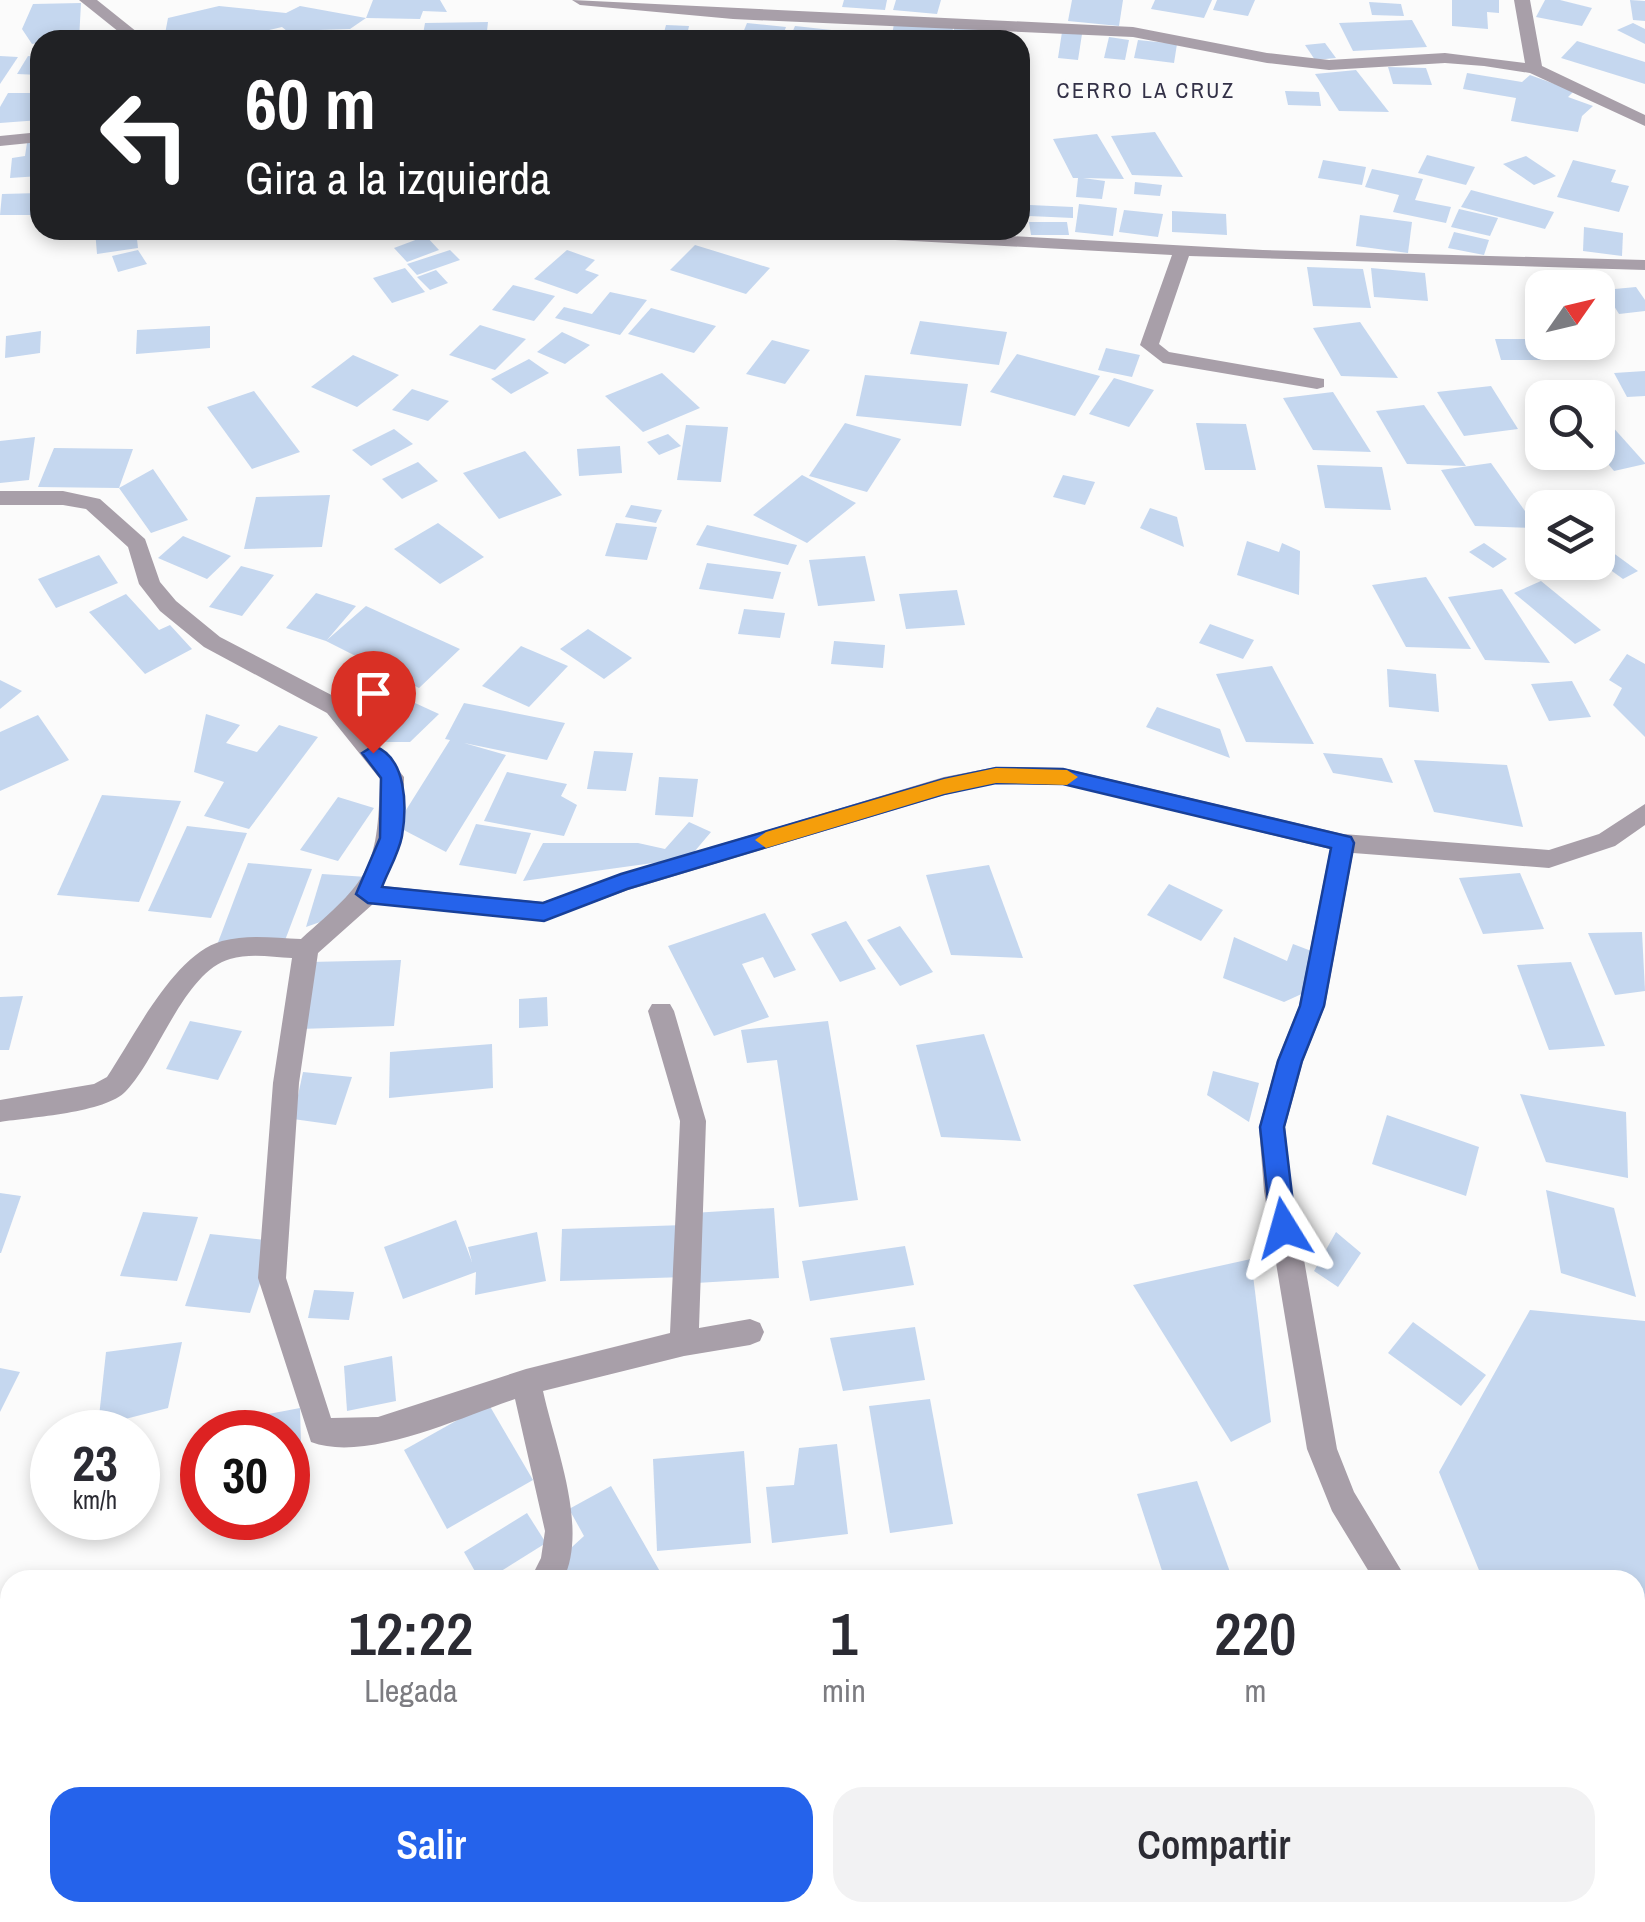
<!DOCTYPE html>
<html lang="es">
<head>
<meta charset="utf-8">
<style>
  body { margin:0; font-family:"Archivo Narrow",sans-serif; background:#f2f2f3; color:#2b2b33; height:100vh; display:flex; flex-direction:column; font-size:38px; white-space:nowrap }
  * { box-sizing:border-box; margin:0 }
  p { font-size:32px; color:#7c7c81 }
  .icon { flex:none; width:55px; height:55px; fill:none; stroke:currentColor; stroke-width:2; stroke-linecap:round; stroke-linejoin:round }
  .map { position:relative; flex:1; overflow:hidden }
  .drawer { position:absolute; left:0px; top:1570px; width:1645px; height:352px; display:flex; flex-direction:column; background:#fff; border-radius:30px 30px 0 0; box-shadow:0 5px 15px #0003 }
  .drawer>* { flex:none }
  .hud { position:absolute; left:30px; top:30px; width:1000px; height:210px; border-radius:30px; box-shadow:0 5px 15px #0003; background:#202124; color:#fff; overflow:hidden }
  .needle { width:65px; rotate:56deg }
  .tools { position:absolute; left:1525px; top:270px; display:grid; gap:20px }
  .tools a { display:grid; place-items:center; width:90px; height:90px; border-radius:20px; background:#fff; box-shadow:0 5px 15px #0003; font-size:50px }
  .speed { position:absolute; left:30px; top:1410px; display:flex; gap:20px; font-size:50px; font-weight:700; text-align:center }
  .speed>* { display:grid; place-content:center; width:130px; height:130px; border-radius:50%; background:#fff; box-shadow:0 5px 15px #0003; line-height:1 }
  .speed small { font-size:25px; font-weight:400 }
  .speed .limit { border:15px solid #d22; background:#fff; color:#111 }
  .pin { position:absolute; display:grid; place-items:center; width:85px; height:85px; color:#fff; margin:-102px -42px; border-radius:50% 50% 50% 0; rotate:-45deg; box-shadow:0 0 10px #0007 }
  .pin .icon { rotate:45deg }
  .me { position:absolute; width:110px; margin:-55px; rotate:352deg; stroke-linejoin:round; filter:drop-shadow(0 0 8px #0008) }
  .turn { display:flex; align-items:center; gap:35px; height:210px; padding:0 50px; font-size:45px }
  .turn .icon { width:130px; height:130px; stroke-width:2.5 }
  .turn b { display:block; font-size:70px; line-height:85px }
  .eta { display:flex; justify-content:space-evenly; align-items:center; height:170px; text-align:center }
  .eta b { font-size:60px; font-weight:600; line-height:70px }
  .cta { display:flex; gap:20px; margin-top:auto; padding:20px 50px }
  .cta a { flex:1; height:115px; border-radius:30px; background:#2563eb; color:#fff; font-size:40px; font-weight:600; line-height:115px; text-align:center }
  .cta a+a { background:#f2f2f3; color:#2b2b33 }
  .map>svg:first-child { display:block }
  .building { fill:#c5d7ef }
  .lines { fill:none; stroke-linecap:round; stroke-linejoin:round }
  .street { fill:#a89fa9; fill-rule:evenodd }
  .route { fill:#2563eb; stroke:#184099; stroke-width:2.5 }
  .slow { fill:#f59e0b }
  .labels { text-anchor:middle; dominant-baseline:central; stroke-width:8; stroke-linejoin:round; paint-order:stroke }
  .far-neighbourhood-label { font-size:22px; letter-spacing:2.5px; fill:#333147; stroke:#fbfbfb }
</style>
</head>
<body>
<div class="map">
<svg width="1645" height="1922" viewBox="0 0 1645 1922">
  <rect width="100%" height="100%" fill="#fbfbfb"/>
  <g class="building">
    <polygon points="373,0 440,0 447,12 423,11 420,19 366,18 350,29 287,31 282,27 265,31 267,37 252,39 253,32 228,31 199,39 165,34 168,18 219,6 286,13 300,6 366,18"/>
    <polygon points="844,0 887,0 885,10 842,7"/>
    <polygon points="896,0 941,0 937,14 893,10"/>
    <polygon points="1072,0 1123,0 1119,26 1068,21"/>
    <polygon points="1155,0 1212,0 1204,18 1151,9"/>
    <polygon points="1217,0 1255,0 1248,16 1213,10"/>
    <polygon points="1452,0 1499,0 1499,13 1487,12 1488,29 1452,26"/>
    <polygon points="1545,0 1560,0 1592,8 1582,26 1536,17"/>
    <polygon points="1630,0 1645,1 1645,21 1633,20"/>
    <polygon points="1369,2 1401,4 1404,16 1372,15"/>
    <polygon points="81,3 79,40 40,40 40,43 32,44 22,29 33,4"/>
    <polygon points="1412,20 1427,47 1353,51 1339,23"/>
    <polygon points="488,22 486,40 422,40 425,23"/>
    <polygon points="747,23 786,27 781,40 740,40"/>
    <polygon points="1633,23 1645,29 1645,44 1617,30"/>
    <polygon points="894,24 953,28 951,39 891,40"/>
    <polygon points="666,25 689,26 686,40 662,40"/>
    <polygon points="795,26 850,32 847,40 789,40"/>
    <polygon points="954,26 1004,26 1005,38 954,38"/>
    <polygon points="1062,32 1082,34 1078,60 1058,58"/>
    <polygon points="1109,37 1129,40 1125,60 1104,58"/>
    <polygon points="1138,40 1177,44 1174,63 1134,58"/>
    <polygon points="1577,41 1645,62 1645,84 1561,58"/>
    <polygon points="1325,43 1336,58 1315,60 1305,45"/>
    <polygon points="0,56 18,57 0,84"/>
    <polygon points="28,56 40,57 40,75 17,74"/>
    <polygon points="1388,67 1426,68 1432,85 1393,84"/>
    <polygon points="1356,70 1389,112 1339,111 1315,74"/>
    <polygon points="1467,73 1522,82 1530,75 1574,91 1568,97 1593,106 1582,116 1578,132 1511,121 1516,98 1463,89"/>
    <polygon points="1285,91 1319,92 1321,106 1288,105"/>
    <polygon points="8,93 40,93 40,120 0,123 0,107"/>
    <polygon points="1155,132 1183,177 1132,175 1111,136"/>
    <polygon points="1097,134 1124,179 1083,178 1105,181 1102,199 1076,197 1078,178 1073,178 1053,139"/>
    <polygon points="40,141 40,176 10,178 12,158 25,156 27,143"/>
    <polygon points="1427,155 1475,167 1466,185 1418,173"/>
    <polygon points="1526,156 1556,176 1534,185 1503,164"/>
    <polygon points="1323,160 1366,167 1362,185 1318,178"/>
    <polygon points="1573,160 1616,170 1611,182 1629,186 1619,212 1557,197"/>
    <polygon points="1372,169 1423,179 1415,200 1451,207 1446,223 1393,212 1399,195 1365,187"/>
    <polygon points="1135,182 1162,185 1160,196 1134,194"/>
    <polygon points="1471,190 1554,212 1545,229 1461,207"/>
    <polygon points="40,193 40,215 0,215 2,194"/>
    <polygon points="1079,204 1117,208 1113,236 1075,232"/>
    <polygon points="1030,205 1073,207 1073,218 1029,216"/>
    <polygon points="1459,209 1498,218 1490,236 1451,227"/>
    <polygon points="1124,210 1163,214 1158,237 1119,232"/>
    <polygon points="1172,211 1226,214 1227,235 1172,232"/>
    <polygon points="1360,215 1412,222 1408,253 1356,246"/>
    <polygon points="1029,222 1067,222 1069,235 1031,235"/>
    <polygon points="1584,227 1623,233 1622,256 1583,251"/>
    <polygon points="95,230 136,230 138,248 97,254"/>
    <polygon points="1454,232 1489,240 1484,255 1448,248"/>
    <polygon points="426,236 439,250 407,262 394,248"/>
    <polygon points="695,245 770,268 746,294 670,270"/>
    <polygon points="138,250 147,264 118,272 112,256"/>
    <polygon points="450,250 460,260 417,275 407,264"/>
    <polygon points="567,250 595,260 585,270 599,275 577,294 534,279"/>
    <polygon points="1307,267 1363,269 1371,308 1313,306"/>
    <polygon points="405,268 425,292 392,303 373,278"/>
    <polygon points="1371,268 1425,273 1428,301 1374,297"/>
    <polygon points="436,270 448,283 430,290 417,277"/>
    <polygon points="513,285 555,296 534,321 492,310"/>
    <polygon points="1636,287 1645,300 1645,311 1619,314 1604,290"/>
    <polygon points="610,292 647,300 620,335 555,318 564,307 592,314"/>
    <polygon points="651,308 716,326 694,353 628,334"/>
    <polygon points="920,321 1007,332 999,365 910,354"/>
    <polygon points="1360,322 1398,378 1341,376 1313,328"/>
    <polygon points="480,325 526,339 495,370 449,355"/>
    <polygon points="210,326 210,348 136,354 137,330"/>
    <polygon points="41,331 40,353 5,358 6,336"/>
    <polygon points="562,332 590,345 565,364 537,352"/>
    <polygon points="1495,339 1537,339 1544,360 1501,360"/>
    <polygon points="772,340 810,350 785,384 746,374"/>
    <polygon points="1106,348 1140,355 1132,377 1098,370"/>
    <polygon points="1017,354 1100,376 1075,416 990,392"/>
    <polygon points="353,355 399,375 357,407 311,387"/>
    <polygon points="529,359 549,373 511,394 491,379"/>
    <polygon points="1645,371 1645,396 1627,397 1614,373"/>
    <polygon points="662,373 700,408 643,432 605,396"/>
    <polygon points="865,375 968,384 961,426 856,416"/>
    <polygon points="1114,378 1154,390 1129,427 1089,414"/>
    <polygon points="1491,386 1518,429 1464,436 1437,392"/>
    <polygon points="412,389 449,401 428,421 392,410"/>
    <polygon points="254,391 300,452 252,469 207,407"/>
    <polygon points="1333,392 1371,452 1313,450 1283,398"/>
    <polygon points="1424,405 1466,466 1407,464 1376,411"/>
    <polygon points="845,423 901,439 867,492 809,476"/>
    <polygon points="1196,423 1246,424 1256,470 1205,470"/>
    <polygon points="1610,424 1645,463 1645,464 1614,471 1598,452 1598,427"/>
    <polygon points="686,425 728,427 721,482 677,480"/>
    <polygon points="394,429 413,444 371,466 352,450"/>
    <polygon points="668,434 681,446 659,455 647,442"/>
    <polygon points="35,437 29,480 0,483 0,441"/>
    <polygon points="620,446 622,473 579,476 577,449"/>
    <polygon points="54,448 133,449 119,488 153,469 188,520 151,533 119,488 38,487"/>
    <polygon points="525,451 562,495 499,519 463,473"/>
    <polygon points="418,462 438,481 402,499 382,479"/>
    <polygon points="1491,463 1537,528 1475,526 1441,470"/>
    <polygon points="1317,465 1382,467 1391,510 1325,508"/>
    <polygon points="802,475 856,503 807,543 753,515"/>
    <polygon points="1063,475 1095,482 1085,505 1053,497"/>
    <polygon points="330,495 322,547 244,549 256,497"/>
    <polygon points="631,505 662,510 656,523 625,517"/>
    <polygon points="1150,508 1177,517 1184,547 1140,528"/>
    <polygon points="438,523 484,557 440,584 394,549"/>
    <polygon points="616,523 657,527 647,560 605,556"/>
    <polygon points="707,525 797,545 788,565 696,545"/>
    <polygon points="183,536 231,556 207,579 158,558"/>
    <polygon points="1247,541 1279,552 1282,543 1300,551 1299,595 1237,575"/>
    <polygon points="1484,543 1507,559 1493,568 1469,552"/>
    <polygon points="1601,544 1638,571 1623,579 1598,561"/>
    <polygon points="99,555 118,583 56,608 38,579"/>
    <polygon points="865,556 875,601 818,606 809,560"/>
    <polygon points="707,563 781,572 773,599 699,589"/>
    <polygon points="241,566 274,575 242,616 209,607"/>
    <polygon points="1426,577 1471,649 1406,647 1372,585"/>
    <polygon points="1541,581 1601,630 1575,644 1514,593"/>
    <polygon points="1502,589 1550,663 1485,660 1448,597"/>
    <polygon points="957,590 965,625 906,629 899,594"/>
    <polygon points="316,593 356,606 327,640 366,606 460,649 419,688 326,641 286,628"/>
    <polygon points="126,594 159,630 170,625 192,649 145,674 89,612"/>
    <polygon points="744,609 785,613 780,638 738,634"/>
    <polygon points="1210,624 1254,640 1243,659 1199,643"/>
    <polygon points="588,629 632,658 604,679 560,649"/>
    <polygon points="834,641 885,645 883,668 831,664"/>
    <polygon points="521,646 568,666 529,707 482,686"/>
    <polygon points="1627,654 1645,664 1645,737 1613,705 1622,688 1609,680"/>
    <polygon points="1272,666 1314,744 1246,742 1216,674"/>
    <polygon points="1387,669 1436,674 1439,712 1389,707"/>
    <polygon points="0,680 22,691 0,709"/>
    <polygon points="1572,681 1591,717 1549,721 1531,684"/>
    <polygon points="415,703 439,714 410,742 369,742 342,710"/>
    <polygon points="464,703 565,723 547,760 464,743 506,755 446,852 396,826 450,740 445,739"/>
    <polygon points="1157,707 1220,729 1230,758 1146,727"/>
    <polygon points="206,714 240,725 226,743 257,752 279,725 318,737 249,829 204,816 224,782 194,772"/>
    <polygon points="38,715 69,760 0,791 0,732"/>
    <polygon points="594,751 633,753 626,791 587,789"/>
    <polygon points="1323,753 1382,758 1393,783 1333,773"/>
    <polygon points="1414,760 1507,765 1523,827 1434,812"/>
    <polygon points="507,772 567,784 561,796 577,805 564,836 484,821"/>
    <polygon points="659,777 698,779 693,817 655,815"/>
    <polygon points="102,795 181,801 139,902 57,895"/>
    <polygon points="338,797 374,808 338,861 300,850"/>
    <polygon points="689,822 711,832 689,858 523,881 543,843 638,843 665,849"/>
    <polygon points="476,824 531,833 516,874 459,865"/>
    <polygon points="187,826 247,833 211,918 148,911"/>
    <polygon points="248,863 312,869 284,943 217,945"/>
    <polygon points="989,865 1023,958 951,955 926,875"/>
    <polygon points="1520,873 1544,929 1483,934 1459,878"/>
    <polygon points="322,874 367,877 340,915 306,927"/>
    <polygon points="1169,884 1223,910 1201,941 1147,915"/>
    <polygon points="765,913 796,970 774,978 763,957 742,964 769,1017 714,1036 668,946"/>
    <polygon points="846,921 876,969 840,982 811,934"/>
    <polygon points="900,926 933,972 900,986 867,940"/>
    <polygon points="1642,932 1645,991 1615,995 1588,933"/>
    <polygon points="1234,937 1287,961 1293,944 1314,952 1306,992 1284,1002 1223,978"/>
    <polygon points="401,960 394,1026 299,1029 309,962"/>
    <polygon points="1571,962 1605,1046 1549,1050 1517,965"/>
    <polygon points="23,996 9,1050 0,1050 0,997"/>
    <polygon points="547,997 548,1026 519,1028 519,999"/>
    <polygon points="190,1021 242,1031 218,1080 166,1069"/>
    <polygon points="828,1021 858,1200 799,1207 777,1060 747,1063 741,1030"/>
    <polygon points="984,1034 1021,1141 941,1137 916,1045"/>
    <polygon points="492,1044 493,1088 389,1098 390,1052"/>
    <polygon points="1213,1071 1259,1083 1249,1122 1207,1095"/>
    <polygon points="303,1072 352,1077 336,1125 293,1119"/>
    <polygon points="1520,1094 1626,1112 1628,1178 1546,1162"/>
    <polygon points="1387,1115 1479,1147 1466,1196 1372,1164"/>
    <polygon points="1546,1190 1614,1208 1636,1297 1561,1273"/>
    <polygon points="0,1193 21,1196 1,1253 0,1253"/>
    <polygon points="774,1208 779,1278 696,1283 693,1213"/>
    <polygon points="143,1212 198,1217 177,1281 120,1276"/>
    <polygon points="456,1220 472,1262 468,1247 537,1232 546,1281 475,1295 476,1272 403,1299 384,1247"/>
    <polygon points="685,1225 685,1277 560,1281 562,1229"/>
    <polygon points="1336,1232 1361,1253 1338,1287 1314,1271"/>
    <polygon points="210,1234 274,1241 250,1313 185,1306"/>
    <polygon points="905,1246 914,1285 810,1301 802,1261"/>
    <polygon points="1251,1259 1271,1422 1231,1442 1133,1285"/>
    <polygon points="314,1290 354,1292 349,1320 308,1318"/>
    <polygon points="1530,1310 1645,1321 1645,1745 1635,1750 1635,1580 1483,1580 1439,1472"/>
    <polygon points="1413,1322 1486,1375 1461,1406 1388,1353"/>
    <polygon points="915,1327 925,1380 843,1391 830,1338"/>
    <polygon points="182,1342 168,1408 98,1426 106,1352"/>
    <polygon points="392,1356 396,1401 347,1411 344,1366"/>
    <polygon points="0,1368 20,1372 0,1412"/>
    <polygon points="930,1399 953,1524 890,1533 869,1406"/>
    <polygon points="488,1403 533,1480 447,1529 404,1450"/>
    <polygon points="300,1408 302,1478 288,1480 288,1432 232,1432 231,1421"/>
    <polygon points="837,1444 848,1534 772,1543 766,1487 794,1485 799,1448"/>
    <polygon points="744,1451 751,1543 657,1551 653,1459"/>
    <polygon points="1197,1481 1230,1572 1194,1580 1165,1580 1137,1494"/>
    <polygon points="611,1486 662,1575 653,1580 569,1580 560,1558 584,1536 569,1509"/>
    <polygon points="527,1513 546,1543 487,1580 480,1580 464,1552"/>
    <polygon points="1635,1814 1645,1818 1645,1922 1609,1922 1608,1912 1635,1912"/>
    <polygon points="10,1875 10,1912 17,1912 18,1922 0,1922 0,1878"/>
    <rect x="804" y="1912" width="125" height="6"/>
  </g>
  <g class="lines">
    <g class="street">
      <polygon points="79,0 97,0 147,40 129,40"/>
      <polygon points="572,0 1133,27 1267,53 1329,60 1445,53 1525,63 1514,0 1530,0 1542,66 1645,115 1645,126 1530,73 1484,66 1445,63 1329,70 1267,63 1133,37 733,19 580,5"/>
      <polygon points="40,132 40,142 0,146 0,136"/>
      <polygon points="795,230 902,230 1263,250 1645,260 1645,270 1189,256 1159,344 1169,352 1324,379 1324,387 1317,389 1163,363 1140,345 1172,255 804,235"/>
      <path d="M0,491h63l37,8 45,40 15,43 16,19 44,36 123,64 61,76 -1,60 -20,49 160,16 78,-28 323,-97 52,-10 67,1 280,66 206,16 50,-16 46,-30v21l-30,21 -66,22 -196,-15 -28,153 -22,55 -18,66 7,64 45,258 17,43 53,88h-33l-42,-69 -25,-62 -43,-258 -5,-64 18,-66 22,-55 31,-157 -267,-65 -67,-1 -52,12 -316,95 -84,31 -171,-17 -55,49 -19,130 -13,195 45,140 47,-1 148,-48 144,-36 10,-212 -32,-110 4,-7h18l4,7 32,110 -7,207 51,-9 10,4 4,9 -4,9 -10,4 -66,11 -141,35c12,55 46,137 20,189h-33l11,-22 4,-27 -30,-132c-54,18 -149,64 -204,43l-53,-164 15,-195 19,-125c-20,-1 -42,-5 -62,1 -46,13 -72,99 -104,132 -20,22 -95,26 -126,31v-22l94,-16 13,-7c27,-40 66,-122 115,-136 26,-7 52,-3 79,-2 67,-59 77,-68 79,-160l-53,-66 -123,-66 -44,-36 -21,-27 -11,-37 -42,-38 -23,-4h-63z"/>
      <rect x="342" y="1912" width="34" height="10"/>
    </g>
  </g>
  <path class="route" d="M373,746c34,10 34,61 29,90 -3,17 -14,35 -20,51l161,16 78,-29 323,-95 52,-11 67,1 288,68 3,6 -30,163 -22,55 -18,66 12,101 -3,7 -9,3 -9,-3 -4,-7 -11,-101 18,-66 22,-55 31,-158 -268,-64 -67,-1 -52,11 -317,95 -83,32 -176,-18 -12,-9 24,-56 1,-60 -19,-25z"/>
  <polygon class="slow" points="996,768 1067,770 1078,777 1067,785 996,783 944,794 766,848 755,840 766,832 944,779"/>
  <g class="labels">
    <g class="far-neighbourhood-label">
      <text x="1146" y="90">CERRO LA CRUZ</text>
    </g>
  </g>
</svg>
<div class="tools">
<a><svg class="needle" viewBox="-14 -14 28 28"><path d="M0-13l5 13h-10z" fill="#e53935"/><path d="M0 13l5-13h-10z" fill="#7c7c81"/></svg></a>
<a><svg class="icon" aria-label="search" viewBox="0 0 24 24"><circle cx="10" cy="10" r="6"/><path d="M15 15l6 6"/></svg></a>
<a><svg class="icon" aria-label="layers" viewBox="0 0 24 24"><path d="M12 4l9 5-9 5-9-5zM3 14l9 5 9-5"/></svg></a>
</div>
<div class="speed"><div>23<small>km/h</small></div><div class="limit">30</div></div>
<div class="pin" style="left:373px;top:753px;background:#d93025"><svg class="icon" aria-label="arrive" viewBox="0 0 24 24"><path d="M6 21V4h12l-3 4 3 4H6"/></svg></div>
<svg class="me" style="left:1284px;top:1228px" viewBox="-20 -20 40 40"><path d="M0-17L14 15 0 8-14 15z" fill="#2563eb" stroke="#fff" stroke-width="4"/></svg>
<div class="hud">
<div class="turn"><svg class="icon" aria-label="left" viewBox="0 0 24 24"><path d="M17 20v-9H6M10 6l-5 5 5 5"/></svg><div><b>60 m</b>Gira a la izquierda</div></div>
</div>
<section class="drawer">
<div class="eta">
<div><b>12:22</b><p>Llegada</p></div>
<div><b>1</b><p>min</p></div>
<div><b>220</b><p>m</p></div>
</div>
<div class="cta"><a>Salir</a><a>Compartir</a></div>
</section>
</div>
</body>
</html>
